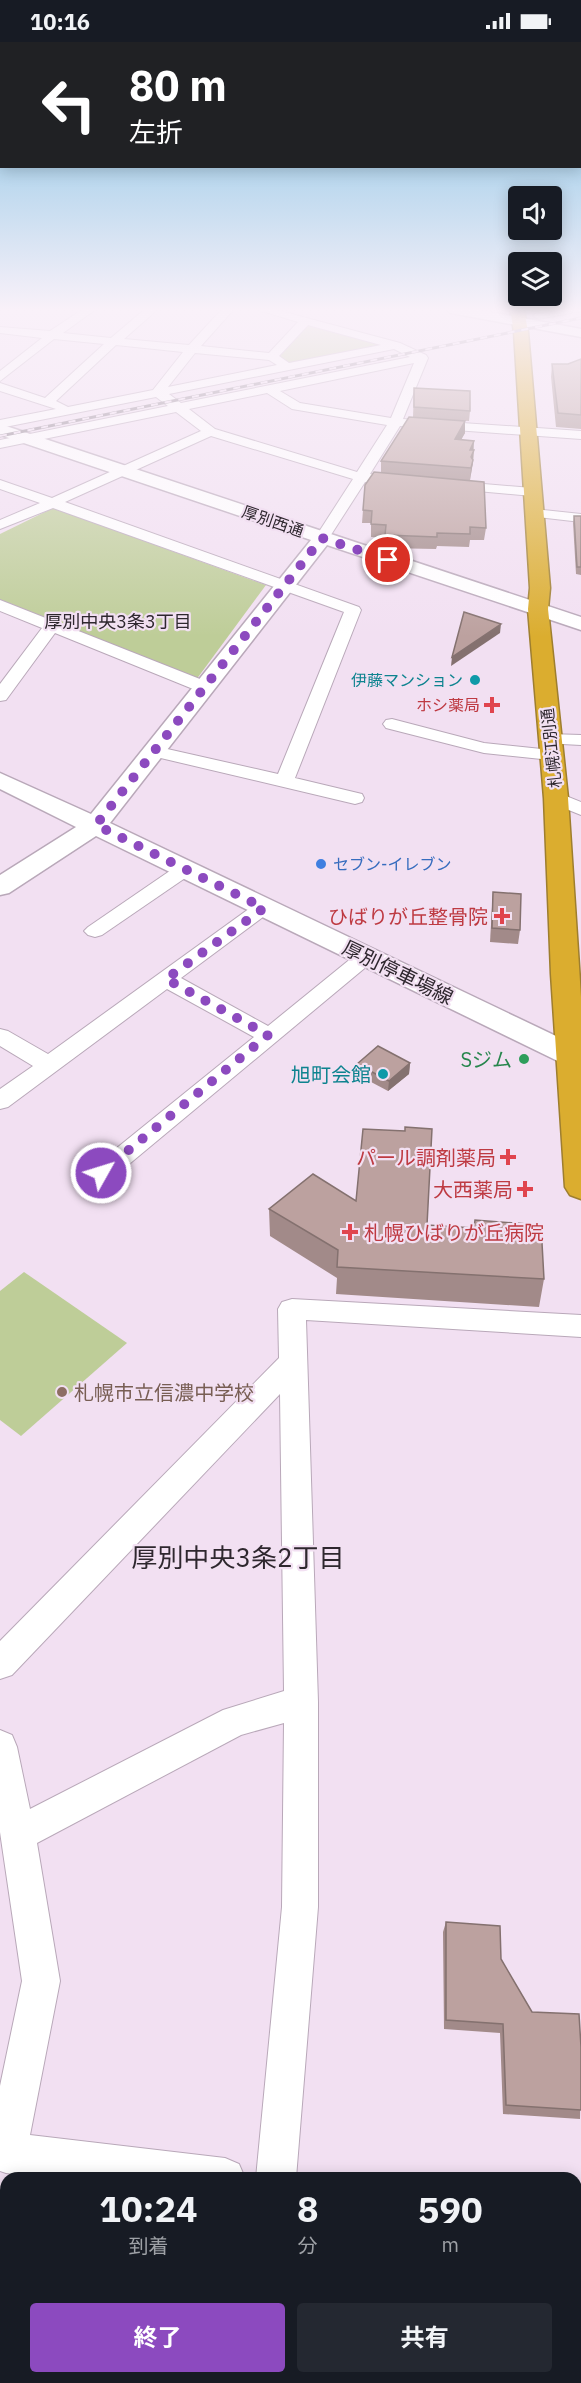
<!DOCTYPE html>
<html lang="ja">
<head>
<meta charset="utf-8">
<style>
  body { margin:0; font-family:"IBM Plex Sans","Noto Sans JP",sans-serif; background:#242831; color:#f1f3f6; height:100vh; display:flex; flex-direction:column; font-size:22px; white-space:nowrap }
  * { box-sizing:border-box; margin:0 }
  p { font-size:20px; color:#9ea1a6 }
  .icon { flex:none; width:33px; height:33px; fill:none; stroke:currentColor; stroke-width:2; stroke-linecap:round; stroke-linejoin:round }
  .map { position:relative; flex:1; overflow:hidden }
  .sheet { position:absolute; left:0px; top:2130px; width:582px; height:212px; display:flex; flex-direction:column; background:#171b24; border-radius:18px 18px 0 0; box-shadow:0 3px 15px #0003 }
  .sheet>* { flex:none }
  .hud { position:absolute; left:0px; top:0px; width:582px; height:126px; box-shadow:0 3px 15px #0003; background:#202124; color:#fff; overflow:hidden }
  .controls { position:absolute; left:508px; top:144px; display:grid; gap:12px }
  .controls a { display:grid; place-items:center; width:54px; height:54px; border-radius:6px; background:#171b24; box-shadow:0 3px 15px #0003; font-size:30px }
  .pin { position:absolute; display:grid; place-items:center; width:51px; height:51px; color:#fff; margin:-26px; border:3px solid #fff; border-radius:50%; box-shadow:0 2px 6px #0007 }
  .me { position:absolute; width:66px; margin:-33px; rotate:51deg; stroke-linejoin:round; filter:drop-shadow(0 0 4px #0008) }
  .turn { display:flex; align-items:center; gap:21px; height:126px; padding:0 30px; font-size:27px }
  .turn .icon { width:78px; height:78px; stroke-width:2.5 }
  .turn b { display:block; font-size:42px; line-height:51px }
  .eta { display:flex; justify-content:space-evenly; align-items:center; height:102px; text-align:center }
  .eta b { font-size:36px; font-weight:700; line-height:42px }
  .action { display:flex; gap:12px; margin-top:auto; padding:12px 30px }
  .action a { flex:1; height:69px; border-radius:6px; background:#8c4abf; color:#fff; font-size:24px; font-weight:700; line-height:69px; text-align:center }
  .action a+a { background:#242831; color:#f1f3f6 }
  .status { display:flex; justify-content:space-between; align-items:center; height:42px; padding:0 30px; background:#171b24; direction:ltr }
  .status svg { height:16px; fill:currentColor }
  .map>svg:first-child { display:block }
  .green { fill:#becd98 }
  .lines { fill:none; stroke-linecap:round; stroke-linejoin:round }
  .street-casing { stroke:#b9a8b9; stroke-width:2 }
  .secondary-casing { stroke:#b9a8b9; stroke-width:3 }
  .highway-casing { stroke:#9e7e2f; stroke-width:3 }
  .street { fill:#fff; fill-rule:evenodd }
  .secondary { fill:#fff; fill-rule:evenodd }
  .highway { fill:#dbad2f; fill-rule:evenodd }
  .rail-casing { stroke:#897d89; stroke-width:3 }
  .rail { stroke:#f2e0f2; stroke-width:2; stroke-dasharray:7; stroke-linecap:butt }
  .wall { fill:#a28a89 }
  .shaded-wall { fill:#84716f }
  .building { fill:#bca19f; stroke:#84716f; stroke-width:1.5 }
  .route { stroke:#8c4abf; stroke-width:10; stroke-dasharray:0 18 }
  .culture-dot { fill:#0f9aa8; stroke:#f2e0f2; stroke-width:2 }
  .health-dot { fill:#e0444e; stroke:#f2e0f2; stroke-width:2 }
  .shop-dot { fill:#3f7fe0; stroke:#f2e0f2; stroke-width:2 }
  .leisure-dot { fill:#2e9e5b; stroke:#f2e0f2; stroke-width:2 }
  .education-dot { fill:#8d6e63; stroke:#f2e0f2; stroke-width:2 }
  .labels { text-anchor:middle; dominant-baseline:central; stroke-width:4.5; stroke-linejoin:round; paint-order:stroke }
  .far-street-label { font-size:16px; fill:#2e272e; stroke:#f2e0f2 }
  .far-culture-label { font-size:16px; fill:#0d838f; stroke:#f2e0f2; text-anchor:end }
  .far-health-label { font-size:16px; fill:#be3a42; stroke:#f2e0f2; text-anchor:end }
  .far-shop-label { font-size:16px; fill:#366cbe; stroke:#f2e0f2; text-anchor:start }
  .far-neighbourhood-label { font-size:18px; fill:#2e272e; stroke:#f2e0f2 }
  .health-label { font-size:20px; fill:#be3a42; stroke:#f2e0f2; text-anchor:end }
  .street-label { font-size:20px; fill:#2e272e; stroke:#f2e0f2 }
  .leisure-label { font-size:20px; fill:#27864d; stroke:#f2e0f2; text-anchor:end }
  .culture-label { font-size:20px; fill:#0d838f; stroke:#f2e0f2; text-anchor:end }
  .education-label { font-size:20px; fill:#785e54; stroke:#f2e0f2; text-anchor:start }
  .near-neighbourhood-label { font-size:26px; fill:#2e272e; stroke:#f2e0f2 }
</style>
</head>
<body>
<div class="status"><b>10:16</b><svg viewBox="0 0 49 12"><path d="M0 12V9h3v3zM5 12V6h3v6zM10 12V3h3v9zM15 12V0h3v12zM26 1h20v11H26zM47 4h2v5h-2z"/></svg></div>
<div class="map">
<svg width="581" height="2341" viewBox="0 0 581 2341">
  <rect width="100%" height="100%" fill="#f2e0f2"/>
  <g class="green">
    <polygon points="304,281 387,303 289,322 277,315"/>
    <polygon points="53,466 266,543 196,638 0,560 0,492"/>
    <polygon points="24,1230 127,1301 21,1394 0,1378 0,1249"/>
  </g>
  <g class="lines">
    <defs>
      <g id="street">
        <path d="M83,267h13l-33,24 48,5 34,-29h13l-34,30 65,6 33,-36h12l-33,37 68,7 29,-31 -43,-13h18l127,34 26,12 2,3 -25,61 178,12v8l-181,-13 -30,48 33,3 7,4 -7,4 -38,-3 -38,59 -5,1 -7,-4 38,-59 -142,-43 -146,66 294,105 2,3 -66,168 67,16 2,4 -2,4 -7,2 -207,-49 -3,-4 3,-4 6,-1 124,28 66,-162 -291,-104 -53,21v-9l40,-17 -40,-14v-9l52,18 149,-67 -25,-19 -176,36v-8l168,-34 -12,-9 -156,31v-8l56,-11 -56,-18v-8l45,15 59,-54 -50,-5 -54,42v-10l42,-33 -42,-5v-6l50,4zM308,283l73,20 -92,18 -10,-7zM116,303l67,7 -30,38 -85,17 -12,-6zM394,307l16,8 -229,46 -12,-9zM195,311l74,7 8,5 -109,22zM414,321l-23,55 -91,-15 -20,-12zM267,351l25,16 95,16 -30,47 -142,-43 -26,-20z"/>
        <polygon points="559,267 581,267 581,269 539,277 533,274 535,272"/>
        <polygon points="449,439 532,446 539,450 532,454 444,446 442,443"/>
        <polygon points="534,467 581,472 581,480 529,474 527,471 529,468"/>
        <polygon points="0,558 210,641 213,645 210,649 198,649 55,591 6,658 0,659 0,642 42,586 0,569"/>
        <polygon points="392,677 484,701 551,708 557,709 560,713 557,717 551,718 484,711 386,686 383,682 386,678"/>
        <polygon points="549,692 581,693 581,703 543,701 540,697 543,693"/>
        <polygon points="556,750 581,760 581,773 549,760 547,756 549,752"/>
        <polygon points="184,822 191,824 194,828 191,832 102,893 95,895 88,893 84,889 88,885 177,824"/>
        <polygon points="264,859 271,861 274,865 271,869 181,936 268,984 359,910 367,908 375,910 378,915 110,1138 101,1141 92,1138 89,1132 92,1126 254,995 167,947 8,1065 0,1067 0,1047 33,1024 0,1004 0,987 8,989 48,1012 257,861"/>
        <polygon points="292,1257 581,1273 581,1295 306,1278 318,1660 318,1865 296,2136 256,2136 282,1865 284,1681 241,1693 37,1801 60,1939 30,2093 225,2116 239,2122 245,2136 48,2136 6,2131 0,2129 0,2044 22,1939 0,1790 0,1688 12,1693 17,1705 30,1767 223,1668 284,1649 280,1352 12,1633 0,1637 0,1599 279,1316 278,1267 282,1260"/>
        <polygon points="576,2154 581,2155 581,2197 576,2196"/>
      </g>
      <g id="secondary">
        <polygon points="444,267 474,267 581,287 581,295 451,271"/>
        <polygon points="0,382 581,575 581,588 327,503 110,781 581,1006 581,1028 570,1025 96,794 9,851 0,853 0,833 76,785 0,747 0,731 91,772 311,498 0,393"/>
      </g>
      <polygon id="highway" points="510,267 524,267 528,290 550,546 548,567 568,756 581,955 581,1157 570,1153 565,1145 551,932 544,756 528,567 530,546 514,290"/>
    </defs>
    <use href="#street" class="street-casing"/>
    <use href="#secondary" class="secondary-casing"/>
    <use href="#highway" class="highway-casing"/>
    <use href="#street" class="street"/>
    <use href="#secondary" class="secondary"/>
    <use href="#highway" class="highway"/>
    <defs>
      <polyline id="rail" points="0,394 581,276"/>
    </defs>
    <use href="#rail" class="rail-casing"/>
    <use href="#rail" class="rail"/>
  </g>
  <g class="wall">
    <polygon points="581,317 581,387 556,385 551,335 552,322 568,322"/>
    <polygon points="414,346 470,369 469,379 430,377 465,379 465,391 461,397 474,408 473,420 470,438 486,486 484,498 470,498 469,505 437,504 436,507 385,506 385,496 371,495 371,481 362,481 363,468 381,430 381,419 413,375"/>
    <polygon points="574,474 581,474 581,536 581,533 576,532 573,481"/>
    <polygon points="493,850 520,888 518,902 490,900 492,865"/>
    <polygon points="410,1021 409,1032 388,1049 356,1032 357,1022"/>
    <polygon points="356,1159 427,1183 474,1186 475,1178 544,1237 539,1265 336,1252 337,1236 270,1194 269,1167"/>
    <polygon points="446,1880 501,1917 532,1970 581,2005 580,2077 503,2072 500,1991 444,1987 443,1890"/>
  </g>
  <g class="shaded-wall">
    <polygon points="465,379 465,391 455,409 455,397"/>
    <polygon points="474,399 473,420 470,438 471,424 470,427 470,408"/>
    <polygon points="501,582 500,591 451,624 452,615"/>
    <polygon points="410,1021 409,1032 388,1049 389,1039"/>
  </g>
  <g class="building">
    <polygon points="581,317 581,373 558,371 552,322 568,322"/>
    <polygon points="414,346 470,349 470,369 414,365"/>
    <polygon points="409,375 465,379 455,397 474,399 470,408 474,408 471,415 473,418 471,426 381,419"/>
    <polygon points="374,430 484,440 486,486 470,485 470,492 437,491 437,495 385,493 386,483 371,482 372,469 363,468 365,443"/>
    <polygon points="574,474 581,474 581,525 577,525"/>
    <polygon points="464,570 501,582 452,615"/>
    <polygon points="493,850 521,852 520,888 492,886"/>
    <polygon points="378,1004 410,1021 389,1039 357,1022"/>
    <polygon points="405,1085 432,1087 427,1183 474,1186 475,1178 541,1183 544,1237 337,1225 338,1208 269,1167 313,1132 356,1159 363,1087 405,1089"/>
    <polygon points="446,1880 500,1884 501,1917 532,1970 579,1972 581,2005 581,2068 506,2063 503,1982 446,1978"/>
  </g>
  <linearGradient id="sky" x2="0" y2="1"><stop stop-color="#7abee3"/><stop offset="0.45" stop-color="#f9f1f9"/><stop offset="1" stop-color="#f9f1f9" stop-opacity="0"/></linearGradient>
  <rect width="581" height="595" fill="url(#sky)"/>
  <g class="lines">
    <polyline class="route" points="101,1131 268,993 166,937 264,866 96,783 322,496 388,518"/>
  </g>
  <g class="culture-dot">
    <circle cx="475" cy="638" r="6"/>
    <circle cx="383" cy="1032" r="6"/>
  </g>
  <g class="health-dot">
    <path d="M489 654h6v6h6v6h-6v6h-6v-6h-6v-6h6z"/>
    <path d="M499 865h6v6h6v6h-6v6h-6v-6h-6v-6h6z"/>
    <path d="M505 1106h6v6h6v6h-6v6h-6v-6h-6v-6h6z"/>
    <path d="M522 1138h6v6h6v6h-6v6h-6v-6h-6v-6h6z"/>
    <path d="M347 1181h6v6h6v6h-6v6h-6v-6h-6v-6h6z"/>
  </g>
  <circle class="shop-dot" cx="321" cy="822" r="6"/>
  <circle class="leisure-dot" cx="524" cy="1017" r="6"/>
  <circle class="education-dot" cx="62" cy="1350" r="6"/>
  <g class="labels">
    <g class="far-street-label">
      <text transform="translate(273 479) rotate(19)">厚別西通</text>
      <text transform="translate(551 706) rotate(-96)">札幌江別通</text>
    </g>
    <g class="far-culture-label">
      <text x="463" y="638">伊藤マンション</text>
    </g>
    <g class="far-health-label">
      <text x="480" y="663">ホシ薬局</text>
    </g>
    <g class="far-shop-label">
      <text x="333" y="822">セブン-イレブン</text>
    </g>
    <g class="far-neighbourhood-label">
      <text x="118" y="579">厚別中央3条3丁目</text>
    </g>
    <g class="health-label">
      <text x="488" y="874">ひばりが丘整骨院</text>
      <text x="496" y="1115">パール調剤薬局</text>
      <text x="513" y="1147">大西薬局</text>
      <text x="364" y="1190" text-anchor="start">札幌ひばりが丘病院</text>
    </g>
    <g class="street-label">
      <text transform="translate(398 930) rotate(26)">厚別停車場線</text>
    </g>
    <g class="leisure-label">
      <text x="512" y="1017">Sジム</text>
    </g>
    <g class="culture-label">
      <text x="371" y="1032">旭町会館</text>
    </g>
    <g class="education-label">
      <text x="74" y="1350">札幌市立信濃中学校</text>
    </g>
    <g class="near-neighbourhood-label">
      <text x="238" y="1515">厚別中央3条2丁目</text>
    </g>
  </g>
</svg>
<div class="controls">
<a><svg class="icon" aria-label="sound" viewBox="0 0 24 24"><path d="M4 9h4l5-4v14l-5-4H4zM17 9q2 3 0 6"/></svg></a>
<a><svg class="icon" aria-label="layers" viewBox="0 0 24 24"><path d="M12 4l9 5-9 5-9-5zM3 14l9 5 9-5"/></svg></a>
</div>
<div class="pin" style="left:388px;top:518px;background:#d93025"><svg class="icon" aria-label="arrive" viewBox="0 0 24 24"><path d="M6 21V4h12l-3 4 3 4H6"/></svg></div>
<svg class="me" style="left:101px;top:1131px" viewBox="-20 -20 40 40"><circle r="17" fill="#8c4abf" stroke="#fff" stroke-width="3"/><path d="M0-11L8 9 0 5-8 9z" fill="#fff"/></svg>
<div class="hud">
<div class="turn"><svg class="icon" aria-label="left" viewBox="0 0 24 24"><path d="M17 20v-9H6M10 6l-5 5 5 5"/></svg><div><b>80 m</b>左折</div></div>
</div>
<section class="sheet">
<div class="eta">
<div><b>10:24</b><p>到着</p></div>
<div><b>8</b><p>分</p></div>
<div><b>590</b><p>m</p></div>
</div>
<div class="action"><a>終了</a><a>共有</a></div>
</section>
</div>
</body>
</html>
